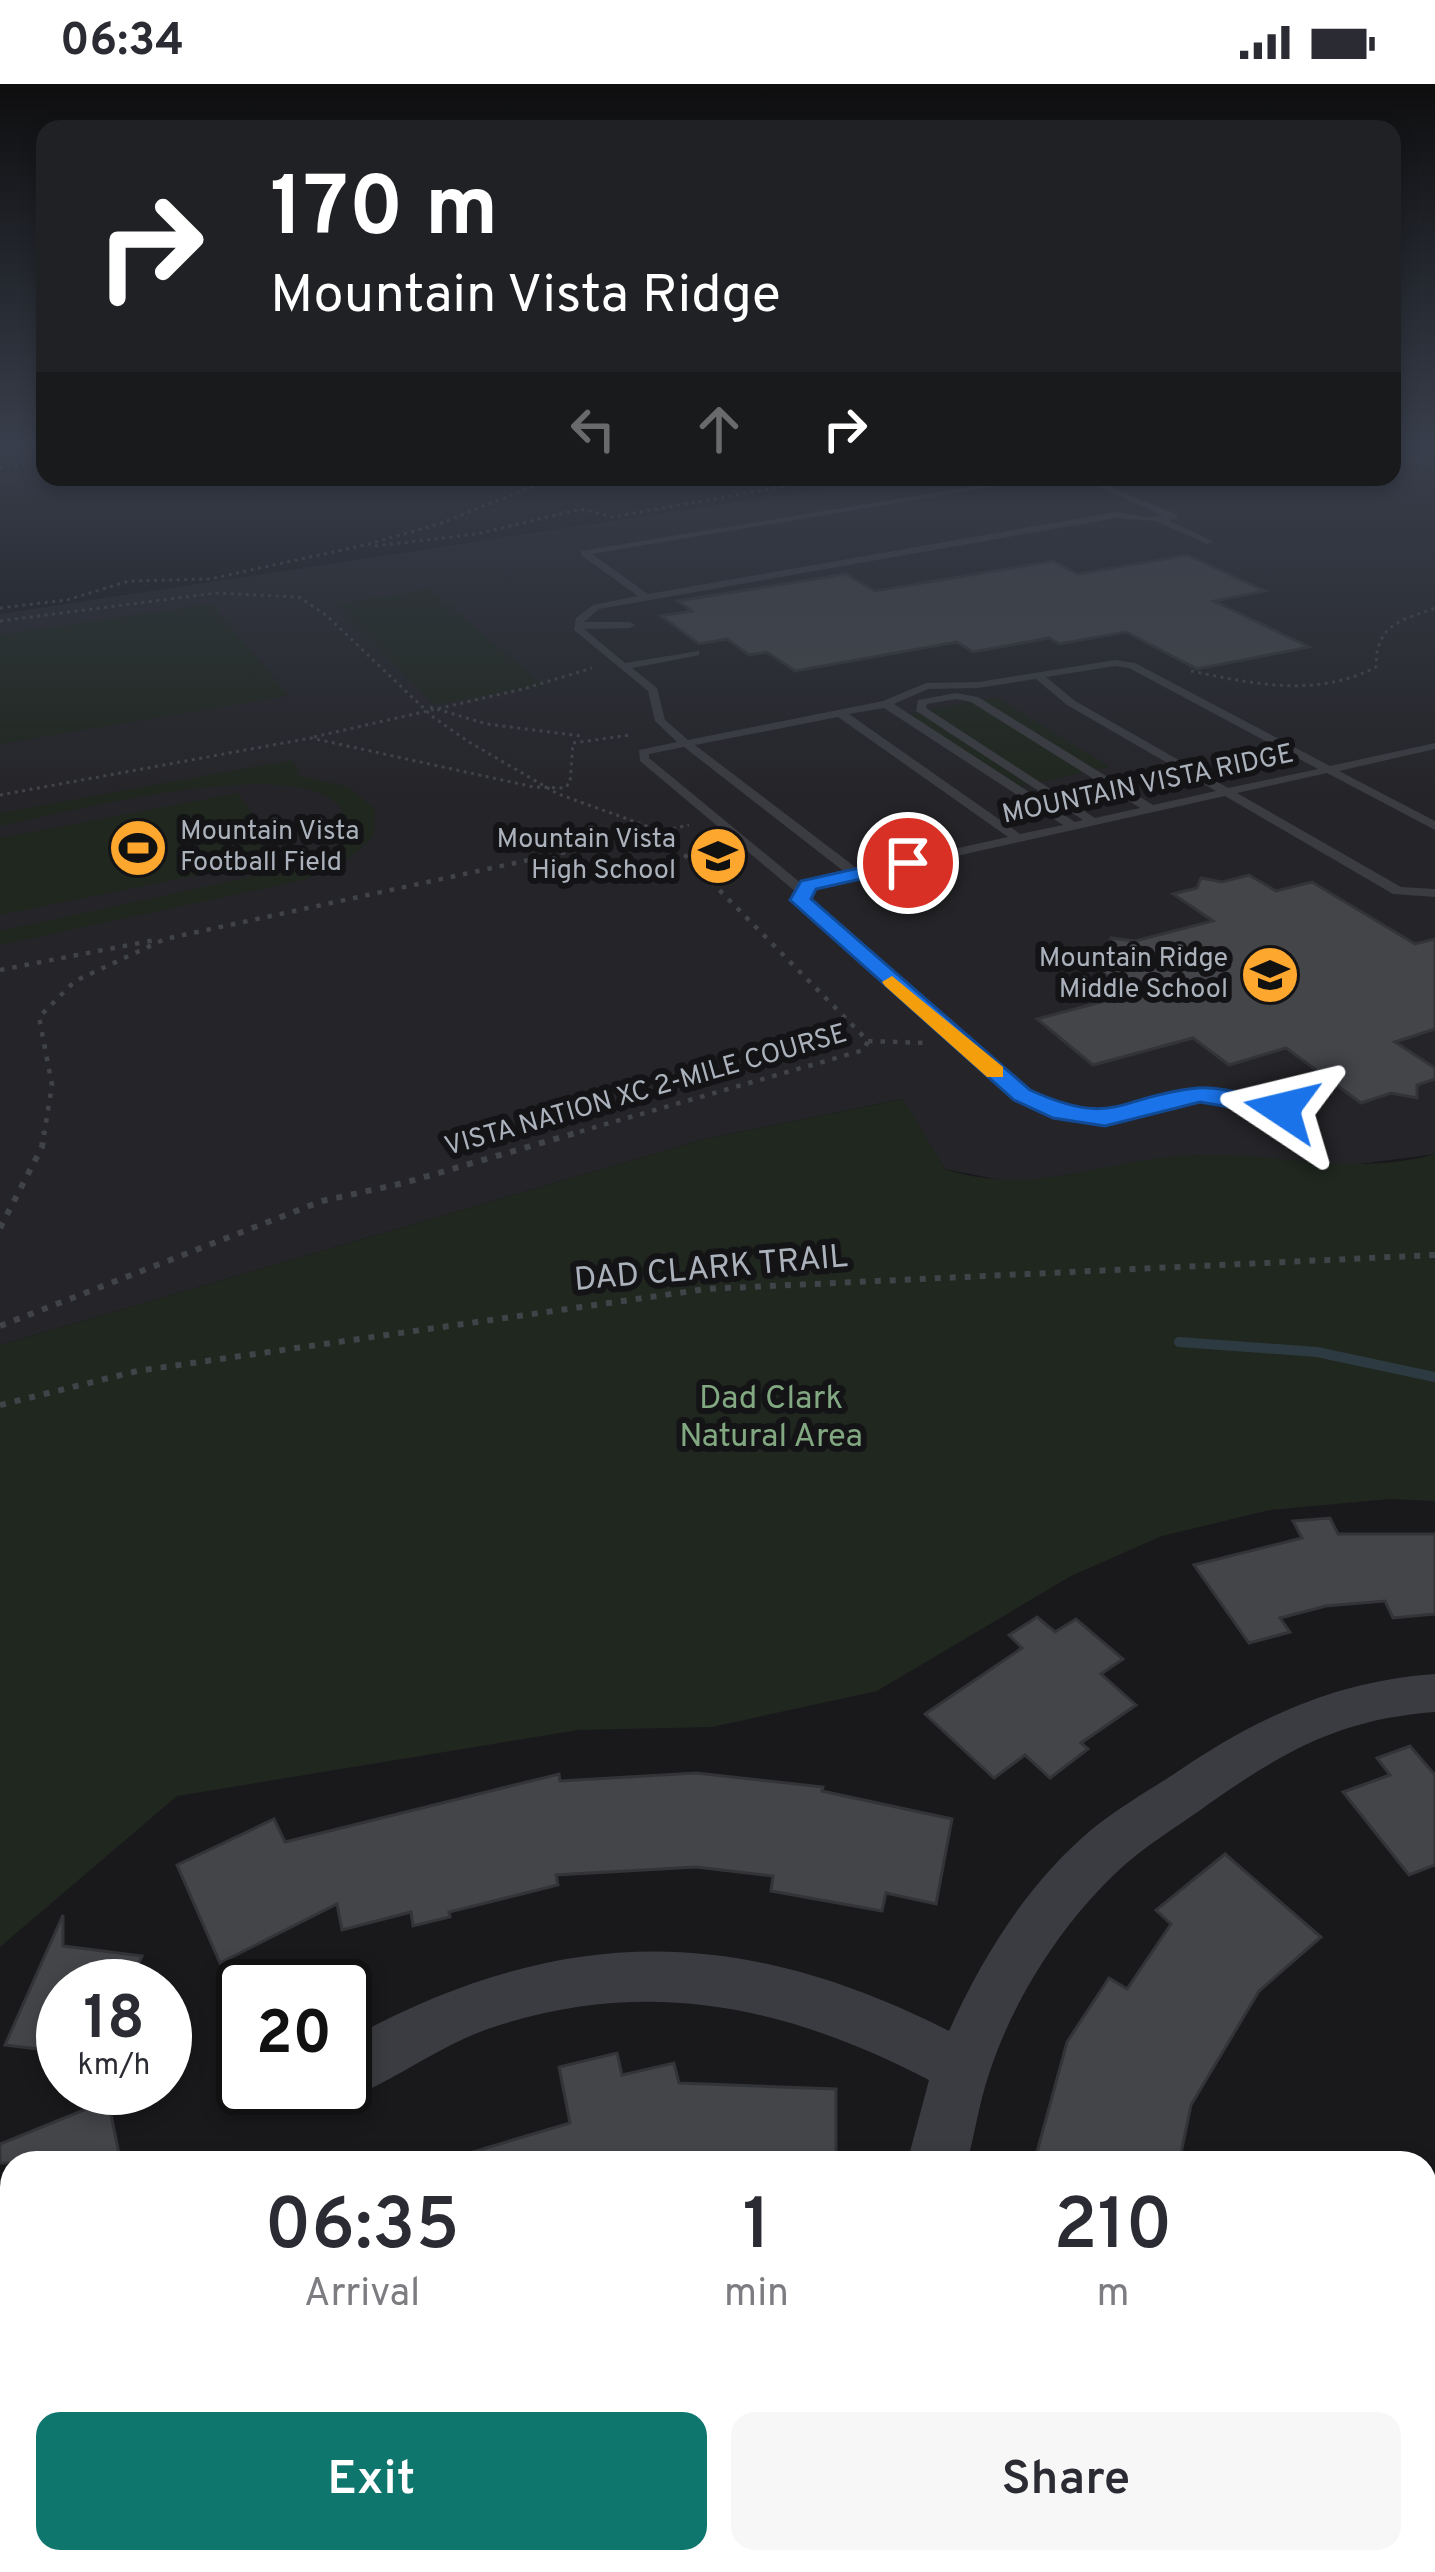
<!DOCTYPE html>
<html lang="en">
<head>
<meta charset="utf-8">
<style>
  body { margin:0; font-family:Overpass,sans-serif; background:#f7f7f7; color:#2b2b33; height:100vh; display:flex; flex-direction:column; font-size:45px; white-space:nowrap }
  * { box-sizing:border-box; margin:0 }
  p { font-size:39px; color:#7c7c81 }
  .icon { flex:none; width:66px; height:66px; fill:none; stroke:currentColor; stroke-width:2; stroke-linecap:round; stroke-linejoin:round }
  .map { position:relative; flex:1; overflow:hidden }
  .sheet { position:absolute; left:0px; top:2067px; width:1437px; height:423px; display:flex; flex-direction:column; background:#fff; border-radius:36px 36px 0 0; box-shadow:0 6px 18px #0003 }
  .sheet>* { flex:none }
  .guide { position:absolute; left:36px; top:36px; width:1365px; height:366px; border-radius:24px; box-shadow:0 6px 18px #0003; background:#202124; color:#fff; overflow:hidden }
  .speed { position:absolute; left:36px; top:1875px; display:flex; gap:24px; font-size:60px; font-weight:700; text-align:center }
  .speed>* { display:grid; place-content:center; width:156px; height:156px; border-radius:50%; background:#fff; box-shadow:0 6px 18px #0003; line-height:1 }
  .speed small { font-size:30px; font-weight:400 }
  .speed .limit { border:6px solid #111; border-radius:18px; background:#fff; color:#111 }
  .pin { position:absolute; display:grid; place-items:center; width:102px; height:102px; color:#fff; margin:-51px; border:6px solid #fff; border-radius:50%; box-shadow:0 3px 12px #0007 }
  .me { position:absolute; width:132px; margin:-66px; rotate:280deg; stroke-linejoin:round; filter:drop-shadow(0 0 9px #0008) }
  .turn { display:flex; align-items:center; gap:42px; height:252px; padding:0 36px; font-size:54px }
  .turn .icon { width:156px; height:156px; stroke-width:2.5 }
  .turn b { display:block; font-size:84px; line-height:102px }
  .lanes { display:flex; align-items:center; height:114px; padding:0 36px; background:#0003; justify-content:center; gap:60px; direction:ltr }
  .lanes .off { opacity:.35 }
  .eta { display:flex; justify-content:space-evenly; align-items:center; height:204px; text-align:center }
  .eta b { font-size:72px; font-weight:600; line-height:84px }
  .button { display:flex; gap:24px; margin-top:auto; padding:24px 36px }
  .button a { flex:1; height:138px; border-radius:24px; background:#0f766e; color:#fff; font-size:48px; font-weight:600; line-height:138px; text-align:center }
  .button a+a { background:#f7f7f7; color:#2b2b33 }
  .status { display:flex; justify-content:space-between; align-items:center; height:84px; padding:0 60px; background:#fff; direction:ltr }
  .status svg { height:33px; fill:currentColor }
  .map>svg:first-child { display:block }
  .built { fill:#252529 }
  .green { fill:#1f271f }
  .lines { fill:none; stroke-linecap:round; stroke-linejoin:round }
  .stream { stroke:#2e3a41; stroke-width:10 }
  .building { fill:#434549; stroke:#333438; stroke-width:3 }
  .path-far3 { stroke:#404348; stroke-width:3; stroke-dasharray:3 4.5; stroke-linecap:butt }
  .path-far2 { stroke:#404348; stroke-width:4.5; stroke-dasharray:4.5 8; stroke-linecap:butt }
  .path-far1 { stroke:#404348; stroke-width:6; stroke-dasharray:6 9; stroke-linecap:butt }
  .path { stroke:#404348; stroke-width:9; stroke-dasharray:9 15; stroke-linecap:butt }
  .lane { fill:#3a3c41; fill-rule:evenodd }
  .street { fill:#3a3c41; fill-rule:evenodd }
  .route { fill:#1a73e8; stroke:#114b97; stroke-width:3 }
  .slow { fill:#f59e0b }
  .labels { text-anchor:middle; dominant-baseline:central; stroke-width:12; stroke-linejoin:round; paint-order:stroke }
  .far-street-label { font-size:27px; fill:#abb2bc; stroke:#141417 }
  .far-poi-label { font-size:27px; fill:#abb2bc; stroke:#141417; text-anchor:end }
  .street-label { font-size:33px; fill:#abb2bc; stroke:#141417 }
  .park-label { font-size:33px; fill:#82a881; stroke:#141417 }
</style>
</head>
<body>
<div class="status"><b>06:34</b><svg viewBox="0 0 49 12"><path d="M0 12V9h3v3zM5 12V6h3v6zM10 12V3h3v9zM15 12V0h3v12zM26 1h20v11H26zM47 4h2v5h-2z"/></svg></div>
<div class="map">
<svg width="1435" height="2488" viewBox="0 0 1435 2488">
  <rect width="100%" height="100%" fill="#19191c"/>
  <polygon class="built" points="1392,361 1435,361 1435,1070 1352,1081 1195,1071 1015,1099 945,1085 902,1015 705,1055 0,1261 0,530 902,393 1392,393"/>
  <g class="green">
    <polygon points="430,505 542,601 434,621 337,520"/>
    <polygon points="211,520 289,612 0,660 0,551"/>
    <polygon points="996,613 1110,683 1013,704 904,631"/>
    <path d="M292,676l8,11 -7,3 55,13 27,22 -1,27 -30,27 -40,17 -304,65v-14l296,-64 41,-23 10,-18c-5,-88 -294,-10 -347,0v-13z"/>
    <polygon points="238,709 283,774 0,831 0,754"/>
    <path d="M903,1015l42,70c90,30 162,-12 253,-14 79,-3 158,22 237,-1v347l-45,-2 -120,11 -108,26 -91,40 -194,115 -165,36 -134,3 -401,66 -177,151v-602l705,-206z"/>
    <polygon points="0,2321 12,2337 12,2478 557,2478 558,2488 0,2488"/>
  </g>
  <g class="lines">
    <polyline class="stream" points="1179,1258 1317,1268 1435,1293"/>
  </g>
  <g class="building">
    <polygon points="1187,471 1265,507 1214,517 1309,563 1197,585 1126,548 1059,560 1049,554 973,568 957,558 795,587 767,568 749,571 727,555 699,560 661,532 692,527 678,517 846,490 875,507 1053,477 1078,490"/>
    <polygon points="1249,791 1276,807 1312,798 1415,860 1435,855 1435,945 1395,958 1435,984 1435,995 1417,1001 1417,1014 1391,1009 1361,1019 1286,964 1229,981 1193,954 1093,981 1037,935 1131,910 1081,872 1107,865 1111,854 1135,857 1213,837 1173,810 1197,804 1201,794 1222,798"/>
    <polygon points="1330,1434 1338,1450 1435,1450 1435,1530 1393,1534 1385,1517 1326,1522 1280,1534 1290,1548 1249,1559 1194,1481 1302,1454 1293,1437"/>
    <polygon points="1037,1533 1055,1548 1076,1535 1123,1575 1101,1590 1136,1621 1081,1659 1088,1665 1050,1694 1025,1671 994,1694 925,1630 1022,1564 1009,1551"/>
    <polygon points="1410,1662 1435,1691 1435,1781 1409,1791 1343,1708 1390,1691 1377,1674"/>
    <polygon points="696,1689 823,1703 822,1707 952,1735 936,1820 886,1809 882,1827 771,1807 773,1792 696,1783 556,1791 558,1801 449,1828 450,1833 413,1842 411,1828 342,1846 337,1820 220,1879 177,1781 274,1735 285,1758 559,1690 560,1697"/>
    <polygon points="1225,1770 1321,1853 1259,1907 1191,2021 1179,2079 1034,2079 1067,1958 1109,1894 1127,1905 1171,1840 1156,1826"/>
    <polygon points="63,1831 63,1862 142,1872 129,1902 63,1902 63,1968 5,1961"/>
    <polygon points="617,1969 622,1991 674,1979 679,1999 836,2005 836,2079 460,2079 459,2072 570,2039 559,1983"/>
    <polygon points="108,2016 121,2079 0,2079 0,2060"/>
  </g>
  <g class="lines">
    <g class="path-far3">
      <polyline points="0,384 45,377"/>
      <polyline points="375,462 477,450 581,425 613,433 837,393"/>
      <polyline points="0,524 67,516 129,497 210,495 365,461 439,440 556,393"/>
      <polyline points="0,537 216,509 299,513 326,531 433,633 469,658 558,710 661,747 678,764"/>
      <path d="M1191,587c63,13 126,27 185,-4 0,-43 24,-46 59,-59"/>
      <polyline points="430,623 487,640 581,652"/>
      <polyline points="314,653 523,605 592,584"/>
      <polyline points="0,711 311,654 534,703 564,704 570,699 573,659 630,651"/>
      <polyline points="585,764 689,741"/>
    </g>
    <g class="path-far2">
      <polyline points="0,886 155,856"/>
      <polyline points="868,957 928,959"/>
      <polyline points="44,1051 52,1001 39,933 75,897 165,855 598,761"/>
      <polyline points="568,1051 864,966 868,957 675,761"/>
    </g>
    <g class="path-far1">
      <polyline points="0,1144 42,1063 44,1048"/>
      <polyline points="0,1242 322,1117 404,1099 579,1048"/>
      <polyline points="0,1321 137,1287 706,1205 1435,1171"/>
    </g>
    <polyline class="path" points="0,2479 15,2488"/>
    <g class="lane">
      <polygon points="1392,374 1435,378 1435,382 1392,378"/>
      <path d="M1032,393h18l-458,77 56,40 468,-82 30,5 18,-1 -88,-39h11l90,38v4l-9,1 46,22 -7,2 -51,-23 -40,-3 -517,91 -15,13h46l5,3 -5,3 -46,1 41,34 74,-12v4l-4,1 -63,12 25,20 8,32 23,20 195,-39 43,-18 52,-1 137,-22 20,3 195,103 105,-23v6l-96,22 96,50v9l-108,-57 -90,20 164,94 34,2v8l-42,-3 -168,-98 -412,92 -6,11 220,193 38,17 40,5 94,-24 83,14 5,2 3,3 -3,3 -88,-12 -94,24 -49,-8 -39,-18 -211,-184 -12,-14 3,-7 -157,-132 -1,-11 38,-8 -22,-21 -7,-30 -74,-61 2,-12 17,-13 45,-9 -57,-41v-4zM1115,582l14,2 189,101 -90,19 -153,-87 -29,-24zM1036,595l31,26 149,86 -63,14 -175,-108 -22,-4 -38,7 -2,11 167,109 -8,2 -181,-118 34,-15 50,-1zM956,615l15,3 169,106 -45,10 -169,-110 1,-4zM884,624l179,117 -43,9 -171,-120zM838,633l170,120 -149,33 -164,-125zM684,663l162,126 -44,11 -153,-126v-4z"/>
    </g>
    <g class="street">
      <path d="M1435,1590v38c-94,7 -149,38 -225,91 -27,20 -56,37 -82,59 -61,53 -114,134 -139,212 -10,29 -14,59 -22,89h-60l22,-83c-144,-75 -286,-105 -444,-50 -49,18 -91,51 -140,70l-22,-12h22v-47c211,-116 389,-119 604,-10 33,-74 79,-148 142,-201 26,-21 55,-38 83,-56 82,-56 161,-93 261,-100z"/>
      <polygon points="919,2478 989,2478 992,2488 922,2488"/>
    </g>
  </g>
  <linearGradient id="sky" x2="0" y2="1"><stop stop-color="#0e0e0f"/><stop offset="0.51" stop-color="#383e4b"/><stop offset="1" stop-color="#383e4b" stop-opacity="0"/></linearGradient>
  <rect width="1435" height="709" fill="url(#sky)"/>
  <path class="route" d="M908,773l6,2v8l-98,22 -5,10 219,191c86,39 88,6 167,-2 26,-2 59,10 85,14l12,7 -12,7 -82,-14 -95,24 -52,-8 -39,-18 -224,-200 11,-19z"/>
  <polygon class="slow" points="892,892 1003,983 1003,993 987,993 885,902 882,898"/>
  <defs>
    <symbol id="stadium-disc" viewBox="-11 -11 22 22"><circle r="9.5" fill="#fea72f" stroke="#141417"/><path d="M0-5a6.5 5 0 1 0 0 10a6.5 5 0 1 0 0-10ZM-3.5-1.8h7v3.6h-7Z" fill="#111"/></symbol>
    <symbol id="school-disc" viewBox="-11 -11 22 22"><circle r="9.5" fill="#fea72f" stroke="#141417"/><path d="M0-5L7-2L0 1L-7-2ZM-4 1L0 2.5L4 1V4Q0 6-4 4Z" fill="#111"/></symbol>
  </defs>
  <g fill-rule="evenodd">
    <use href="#stadium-disc" x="105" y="731" width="66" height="66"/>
    <use href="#school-disc" x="685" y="739" width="66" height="66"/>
    <use href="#school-disc" x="1237" y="858" width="66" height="66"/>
  </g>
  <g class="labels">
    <g class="far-street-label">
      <text transform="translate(1148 701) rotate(-12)">MOUNTAIN VISTA RIDGE</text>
      <text transform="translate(646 1007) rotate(-16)">VISTA NATION XC 2-MILE COURSE</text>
    </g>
    <g class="far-poi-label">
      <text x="180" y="748" text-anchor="start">Mountain Vista<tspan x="180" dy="31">Football Field</tspan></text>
      <text x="676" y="756">Mountain Vista<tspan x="676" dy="31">High School</tspan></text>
      <text x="1228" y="875">Mountain Ridge<tspan x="1228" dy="31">Middle School</tspan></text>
    </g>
    <g class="street-label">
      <text transform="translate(711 1186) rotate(-5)">DAD CLARK TRAIL</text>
    </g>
    <g class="park-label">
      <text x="771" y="1316">Dad Clark<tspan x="771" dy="38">Natural Area</tspan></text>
    </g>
  </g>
</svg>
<div class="speed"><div>18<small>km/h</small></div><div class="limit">20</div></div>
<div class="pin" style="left:908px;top:779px;background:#d93025"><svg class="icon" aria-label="arrive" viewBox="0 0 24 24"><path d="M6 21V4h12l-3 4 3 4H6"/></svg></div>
<svg class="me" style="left:1282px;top:1025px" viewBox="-20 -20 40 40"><path d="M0-17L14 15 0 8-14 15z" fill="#1a73e8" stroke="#fff" stroke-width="4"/></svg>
<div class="guide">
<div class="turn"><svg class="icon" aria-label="right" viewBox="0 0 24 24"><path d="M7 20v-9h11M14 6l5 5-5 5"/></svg><div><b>170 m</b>Mountain Vista Ridge</div></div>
<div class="lanes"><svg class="icon off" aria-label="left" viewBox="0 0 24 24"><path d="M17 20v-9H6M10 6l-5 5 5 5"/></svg><svg class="icon off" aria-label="ahead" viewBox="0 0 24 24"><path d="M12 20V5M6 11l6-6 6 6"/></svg><svg class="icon" aria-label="right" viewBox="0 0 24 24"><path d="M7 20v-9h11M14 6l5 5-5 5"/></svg></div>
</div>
<section class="sheet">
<div class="eta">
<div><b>06:35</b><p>Arrival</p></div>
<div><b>1</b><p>min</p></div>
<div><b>210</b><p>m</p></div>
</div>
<div class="button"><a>Exit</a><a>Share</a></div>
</section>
</div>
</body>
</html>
